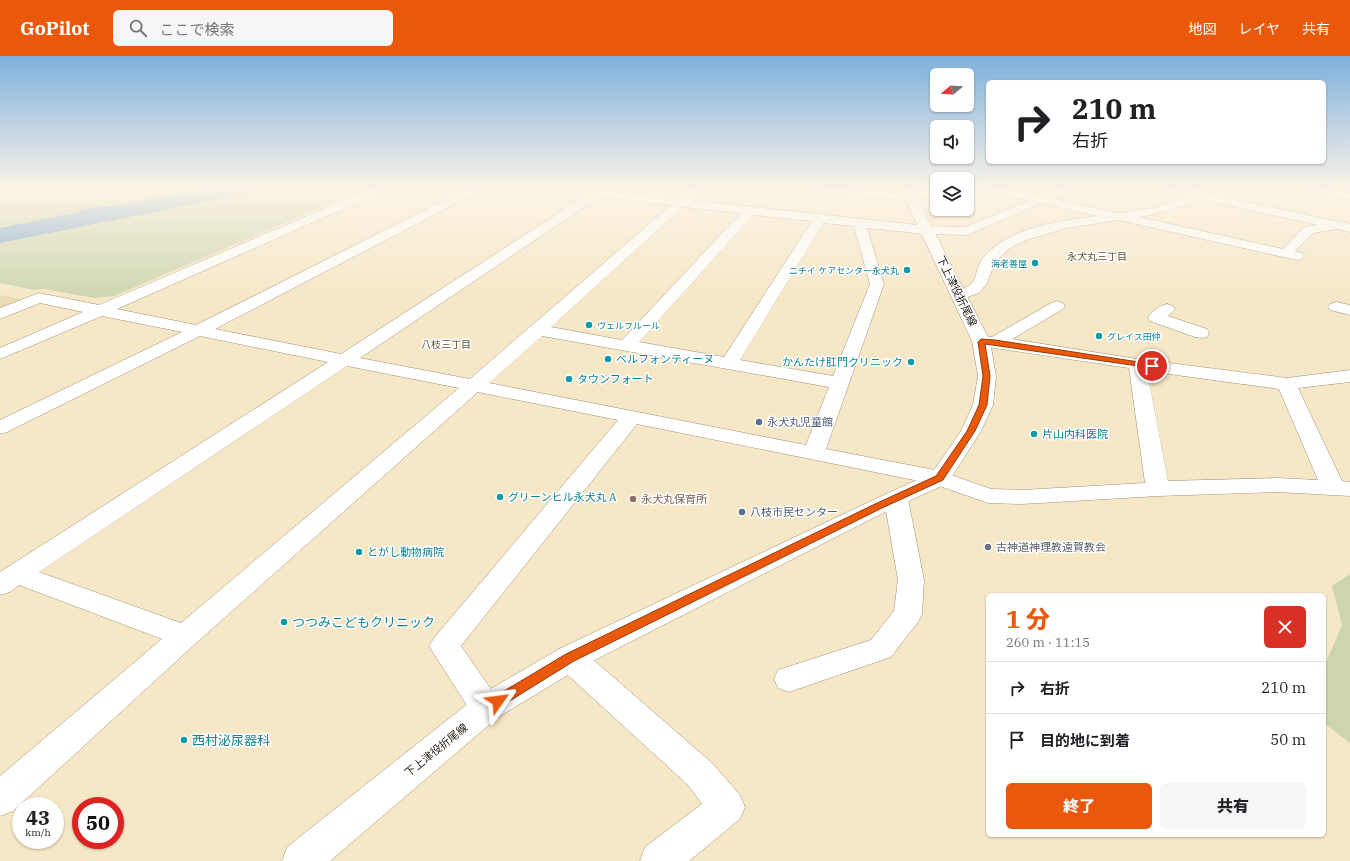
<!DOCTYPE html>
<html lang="ja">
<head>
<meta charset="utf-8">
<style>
  body { margin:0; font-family:"IBM Plex Serif","Noto Sans JP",serif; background:#f6f6f6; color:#202124; height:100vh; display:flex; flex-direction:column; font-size:15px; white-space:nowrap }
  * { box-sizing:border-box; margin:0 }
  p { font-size:13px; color:#757577 }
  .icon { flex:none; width:22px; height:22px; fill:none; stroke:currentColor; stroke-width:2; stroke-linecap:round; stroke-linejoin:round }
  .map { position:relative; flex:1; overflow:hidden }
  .details { position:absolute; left:986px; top:537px; width:340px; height:244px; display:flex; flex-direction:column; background:#fff; border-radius:6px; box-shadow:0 1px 3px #0004 }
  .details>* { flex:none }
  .top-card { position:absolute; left:986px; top:24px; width:340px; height:84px; border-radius:6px; box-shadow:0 1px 3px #0004; background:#fff; color:#202124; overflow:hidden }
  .needle { width:26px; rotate:252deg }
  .controls { position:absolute; left:930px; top:12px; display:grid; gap:8px }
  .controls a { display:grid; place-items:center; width:44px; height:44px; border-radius:6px; background:#fff; box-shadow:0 1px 3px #0004; font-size:20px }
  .speed { position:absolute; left:12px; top:741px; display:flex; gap:8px; font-size:20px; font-weight:700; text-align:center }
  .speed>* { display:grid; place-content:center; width:52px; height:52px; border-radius:50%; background:#fff; box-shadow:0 1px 3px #0004; line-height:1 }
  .speed small { font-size:10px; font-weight:400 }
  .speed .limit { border:6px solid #d22; background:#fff; color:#111 }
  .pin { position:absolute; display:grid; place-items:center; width:34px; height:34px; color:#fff; margin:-17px; border:2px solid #fff; border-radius:50%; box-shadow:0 1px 4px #0007 }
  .me { position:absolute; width:44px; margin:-22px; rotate:59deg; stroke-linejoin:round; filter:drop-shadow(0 0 3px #0008) }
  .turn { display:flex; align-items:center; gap:14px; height:84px; padding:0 20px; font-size:18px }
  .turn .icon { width:52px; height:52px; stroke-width:2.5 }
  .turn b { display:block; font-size:28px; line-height:34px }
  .round { display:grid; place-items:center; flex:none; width:42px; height:42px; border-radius:6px; background:#f6f6f6 }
  .head { display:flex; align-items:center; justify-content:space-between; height:68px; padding:0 20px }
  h1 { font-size:24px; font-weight:800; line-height:30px; color:#ea580c }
  .action { display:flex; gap:8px; margin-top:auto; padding:8px 20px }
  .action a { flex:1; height:46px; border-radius:6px; background:#ea580c; color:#fff; font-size:16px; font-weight:800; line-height:46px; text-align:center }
  .action a+a { background:#f6f6f6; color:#202124 }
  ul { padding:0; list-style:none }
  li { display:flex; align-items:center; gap:12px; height:52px; padding:0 20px; border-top:1px solid #e0e0e0 }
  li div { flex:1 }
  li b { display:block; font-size:15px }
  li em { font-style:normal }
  header { display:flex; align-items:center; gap:24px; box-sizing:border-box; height:56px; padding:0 20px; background:#ea580c; color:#fff }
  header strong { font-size:19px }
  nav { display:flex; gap:22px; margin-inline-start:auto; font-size:14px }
  .search { width:280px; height:36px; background:#f6f6f6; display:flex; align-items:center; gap:10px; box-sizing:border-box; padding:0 14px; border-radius:6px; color:#757577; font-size:15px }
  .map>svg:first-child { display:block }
  .built { fill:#ecdbb3 }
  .green { fill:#cdd5ae }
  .water { fill:#7fa9ce }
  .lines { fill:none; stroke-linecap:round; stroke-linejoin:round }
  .minor-casing { stroke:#9f9274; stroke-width:1 }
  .major-casing { stroke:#9f9274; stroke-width:1 }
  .minor { fill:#fff; fill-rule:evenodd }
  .major { fill:#fff; fill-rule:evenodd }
  .route { fill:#ea580c; stroke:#983908 }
  .culture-dot { fill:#0f9aa8; stroke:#fff; stroke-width:1.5 }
  .service-dot { fill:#5c6f8a; stroke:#fff; stroke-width:1.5 }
  .education-dot { fill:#8d6e63; stroke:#fff; stroke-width:1.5 }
  .worship-dot { fill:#6b7280; stroke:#fff; stroke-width:1.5 }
  .labels { text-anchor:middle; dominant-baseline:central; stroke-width:3; stroke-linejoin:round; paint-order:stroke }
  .far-culture-label { font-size:9px; fill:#0d838f; stroke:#fff; text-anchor:end }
  .far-neighbourhood-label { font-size:10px; fill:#5c4f33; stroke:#fff }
  .street-label { font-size:11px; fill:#282317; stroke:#fff }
  .culture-label { font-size:11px; fill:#0d838f; stroke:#fff; text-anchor:start }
  .service-label { font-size:11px; fill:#4e5e75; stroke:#fff; text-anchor:start }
  .education-label { font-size:11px; fill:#785e54; stroke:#fff; text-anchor:start }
  .worship-label { font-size:11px; fill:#5b616d; stroke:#fff; text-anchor:start }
  .near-culture-label { font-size:13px; fill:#0d838f; stroke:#fff; text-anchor:start }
</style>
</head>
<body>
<header>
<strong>GoPilot</strong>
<div class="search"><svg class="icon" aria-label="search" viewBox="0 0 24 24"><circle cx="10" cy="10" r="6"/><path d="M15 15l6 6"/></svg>ここで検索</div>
<nav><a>地図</a><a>レイヤ</a><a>共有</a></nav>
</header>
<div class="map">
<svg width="1350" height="805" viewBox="0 0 1350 805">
  <rect width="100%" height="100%" fill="#f6e7c7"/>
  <polygon class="built" points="0,239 26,244 0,254"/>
  <g class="green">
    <polygon points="15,132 367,132 114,240 94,242 45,233 34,234 0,227 0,135"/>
    <polygon points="1350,518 1350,687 1324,667 1324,611 1342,569 1332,530"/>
  </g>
  <polygon class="water" points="212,132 273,132 0,187 0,172 80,156 78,154 99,150 110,151"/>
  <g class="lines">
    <defs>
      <g id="minor">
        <path d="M373,132h15l-2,2 -269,119 79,16 273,-137h15l-2,2 -267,139 126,25 247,-160 15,-3 75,8 12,-11h13l-13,12 236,26 39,1 64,-26 -45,-11 -2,-2h21l37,8 19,-8h16l-2,2 -20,9 65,14 38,-5 29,-12 -28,-6 -2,-2h22l14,3v-3h12v5l147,31v8l-13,-3 -24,4 -18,18 7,2 2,3 -2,3 -5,1 -179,-40 -51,8 -41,12 -16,8 -15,14 -8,21 -8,10 -20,7 -5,-2 -3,-3c5,-7 15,-5 21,-12 5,-7 5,-18 11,-25 27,-32 76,-37 115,-42l-56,-13 -75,32 -41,-1 -59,-6 17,56 -58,165 114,22 51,18 31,1 123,-7 -16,-115 -148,-22 -6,-1 -3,-4 3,-4 6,-1 11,1 59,-34 6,-2 6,2 2,3 -2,3 -51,30 125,20 150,19 63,-8v12l-52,6 44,93 8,1v14l-73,-4 -119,4 -136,8 -34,-1 -54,-19 -297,-60 -176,222 36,52 5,10 -5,10 -11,4 -11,-4 -46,-72 5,-8 184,-218 -140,-28 -283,252 -182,167 -13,5v-40l162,-137 -143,-54 -9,7 -10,3v-23l328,-210 -128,-26 -193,96 -7,2v-14l182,-88 -80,-16 -102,43v-11l83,-36 -43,-9 -40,16v-11l39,-15 60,12zM603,141l68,8 -201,174 -110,-21 236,-159zM1198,143l120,26 -14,2 -21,22 -144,-32c21,-3 39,-8 59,-18zM683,151l58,6 -119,127 -71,-13zM753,159l59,6 -88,136 -85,-15zM823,167l31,3 16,58 -37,92 -93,-16zM542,280l287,51 -23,58 -317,-62zM347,310l112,22 -278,235 -142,-51zM1147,315l132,18 39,91 -41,-2 -109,3z"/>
        <polygon points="803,132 844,132 910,138 932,132 937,132 937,138 911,145 809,135"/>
        <polygon points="1302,132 1326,132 1350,137 1350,143 1308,135"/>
        <polygon points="1336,246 1350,249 1350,259 1330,254 1328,251 1330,248"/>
        <path d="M1167,248l6,2 2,3 -7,7 39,13 2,4 -2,4 -6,1 -6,-1 -45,-16 -2,-3c4,-7 11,-12 19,-14z"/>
        <polygon points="896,436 904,438 908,443 924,524 922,558 918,566 891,601 789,636 778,632 774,623 778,614 871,584 894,555 898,524 884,443 888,438"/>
        <polygon points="570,590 581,593 712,707 740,739 745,751 740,763 689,805 640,805 645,791 702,748 688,729 559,611 555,602 559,593"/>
      </g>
      <polygon id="major" points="900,132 912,132 990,285 996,320 993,349 981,375 948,427 887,455 581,611 497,662 330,805 282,805 287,791 475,642 559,593 871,445 932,417 961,375 973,349 978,320 972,285"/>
    </defs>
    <use href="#minor" class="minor-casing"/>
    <use href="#major" class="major-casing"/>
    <use href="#minor" class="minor"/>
    <use href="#major" class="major"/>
  </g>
  <linearGradient id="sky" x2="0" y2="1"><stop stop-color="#7eb0de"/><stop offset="0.54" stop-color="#fbf4e6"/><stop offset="1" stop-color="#fbf4e6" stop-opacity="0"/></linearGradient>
  <rect width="1350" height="245" fill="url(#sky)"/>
  <polygon class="route" points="981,283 995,284 1152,308 1156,310 1152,312 985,288 990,320 987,349 975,375 943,424 882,452 574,605 503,649 498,650 494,649 492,645 494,641 566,598 875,448 936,420 967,375 979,349 983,320 978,286"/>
  <g class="culture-dot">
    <circle cx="1035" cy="207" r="4"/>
    <circle cx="907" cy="214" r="4"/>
    <circle cx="589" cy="269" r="4"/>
    <circle cx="1099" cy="280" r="4"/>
    <circle cx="608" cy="303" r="4"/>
    <circle cx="911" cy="306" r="4"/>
    <circle cx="569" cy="323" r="4"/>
    <circle cx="1034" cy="378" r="4"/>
    <circle cx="500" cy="441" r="4"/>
    <circle cx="359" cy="496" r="4"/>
    <circle cx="284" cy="566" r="4"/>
    <circle cx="184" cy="684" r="4"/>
  </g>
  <g class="service-dot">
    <circle cx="759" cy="366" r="4"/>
    <circle cx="742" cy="456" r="4"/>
  </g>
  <circle class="education-dot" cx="633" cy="443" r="4"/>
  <circle class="worship-dot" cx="988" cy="491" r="4"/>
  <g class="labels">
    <g class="far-culture-label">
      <text x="1027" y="207">海老善屋</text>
      <text x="899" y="214">ニチイ ケアセンター永犬丸</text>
      <text x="597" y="269" text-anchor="start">ヴェルフルール</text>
      <text x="1107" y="280" text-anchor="start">グレイス田仲</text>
    </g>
    <g class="far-neighbourhood-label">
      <text x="1097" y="200">永犬丸三丁目</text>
      <text x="446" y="288">八枝三丁目</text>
    </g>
    <g class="street-label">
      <text transform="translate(957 235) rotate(64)">下上津役折尾線</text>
      <text transform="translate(436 694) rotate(-39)">下上津役折尾線</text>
    </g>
    <g class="culture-label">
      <text x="616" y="303">ベルフォンティーヌ</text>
      <text x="903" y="306" text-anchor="end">かんたけ肛門クリニック</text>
      <text x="577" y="323">タウンフォート</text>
      <text x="1042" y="378">片山内科医院</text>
      <text x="508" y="441">グリーンヒル永犬丸 A</text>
      <text x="367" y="496">とがし動物病院</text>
    </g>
    <g class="service-label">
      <text x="767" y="366">永犬丸児童館</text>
      <text x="750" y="456">八枝市民センター</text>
    </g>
    <g class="education-label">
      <text x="641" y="443">永犬丸保育所</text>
    </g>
    <g class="worship-label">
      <text x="996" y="491">古神道神理教遠賀教会</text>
    </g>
    <g class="near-culture-label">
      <text x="292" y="566">つつみこどもクリニック</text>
      <text x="192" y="684">西村泌尿器科</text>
    </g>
  </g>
</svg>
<div class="controls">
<a><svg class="needle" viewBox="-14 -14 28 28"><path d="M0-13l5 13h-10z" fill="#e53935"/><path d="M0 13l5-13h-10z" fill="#757577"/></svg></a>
<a><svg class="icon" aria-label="sound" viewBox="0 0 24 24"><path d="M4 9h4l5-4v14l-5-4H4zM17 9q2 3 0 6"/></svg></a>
<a><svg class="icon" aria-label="layers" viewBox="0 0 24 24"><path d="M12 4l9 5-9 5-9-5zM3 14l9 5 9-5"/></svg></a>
</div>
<div class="speed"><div>43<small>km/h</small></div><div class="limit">50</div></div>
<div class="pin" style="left:1152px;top:310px;background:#d93025"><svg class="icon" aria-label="arrive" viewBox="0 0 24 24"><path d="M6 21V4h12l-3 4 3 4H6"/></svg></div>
<svg class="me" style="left:498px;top:645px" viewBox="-20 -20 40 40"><path d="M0-17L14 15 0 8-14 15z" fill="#ea580c" stroke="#fff" stroke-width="4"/></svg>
<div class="top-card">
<div class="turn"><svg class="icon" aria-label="right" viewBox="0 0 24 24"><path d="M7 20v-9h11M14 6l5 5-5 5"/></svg><div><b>210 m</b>右折</div></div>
</div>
<section class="details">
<div class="head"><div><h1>1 分</h1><p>260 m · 11:15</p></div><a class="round" style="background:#d93025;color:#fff"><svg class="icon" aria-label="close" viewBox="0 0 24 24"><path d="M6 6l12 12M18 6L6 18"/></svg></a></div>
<ul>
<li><svg class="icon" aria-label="right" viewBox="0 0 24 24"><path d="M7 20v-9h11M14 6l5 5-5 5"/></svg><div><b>右折</b></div><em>210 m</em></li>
<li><svg class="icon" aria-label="arrive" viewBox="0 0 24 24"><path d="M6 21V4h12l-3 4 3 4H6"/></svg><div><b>目的地に到着</b></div><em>50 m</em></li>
</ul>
<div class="action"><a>終了</a><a>共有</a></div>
</section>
</div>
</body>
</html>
